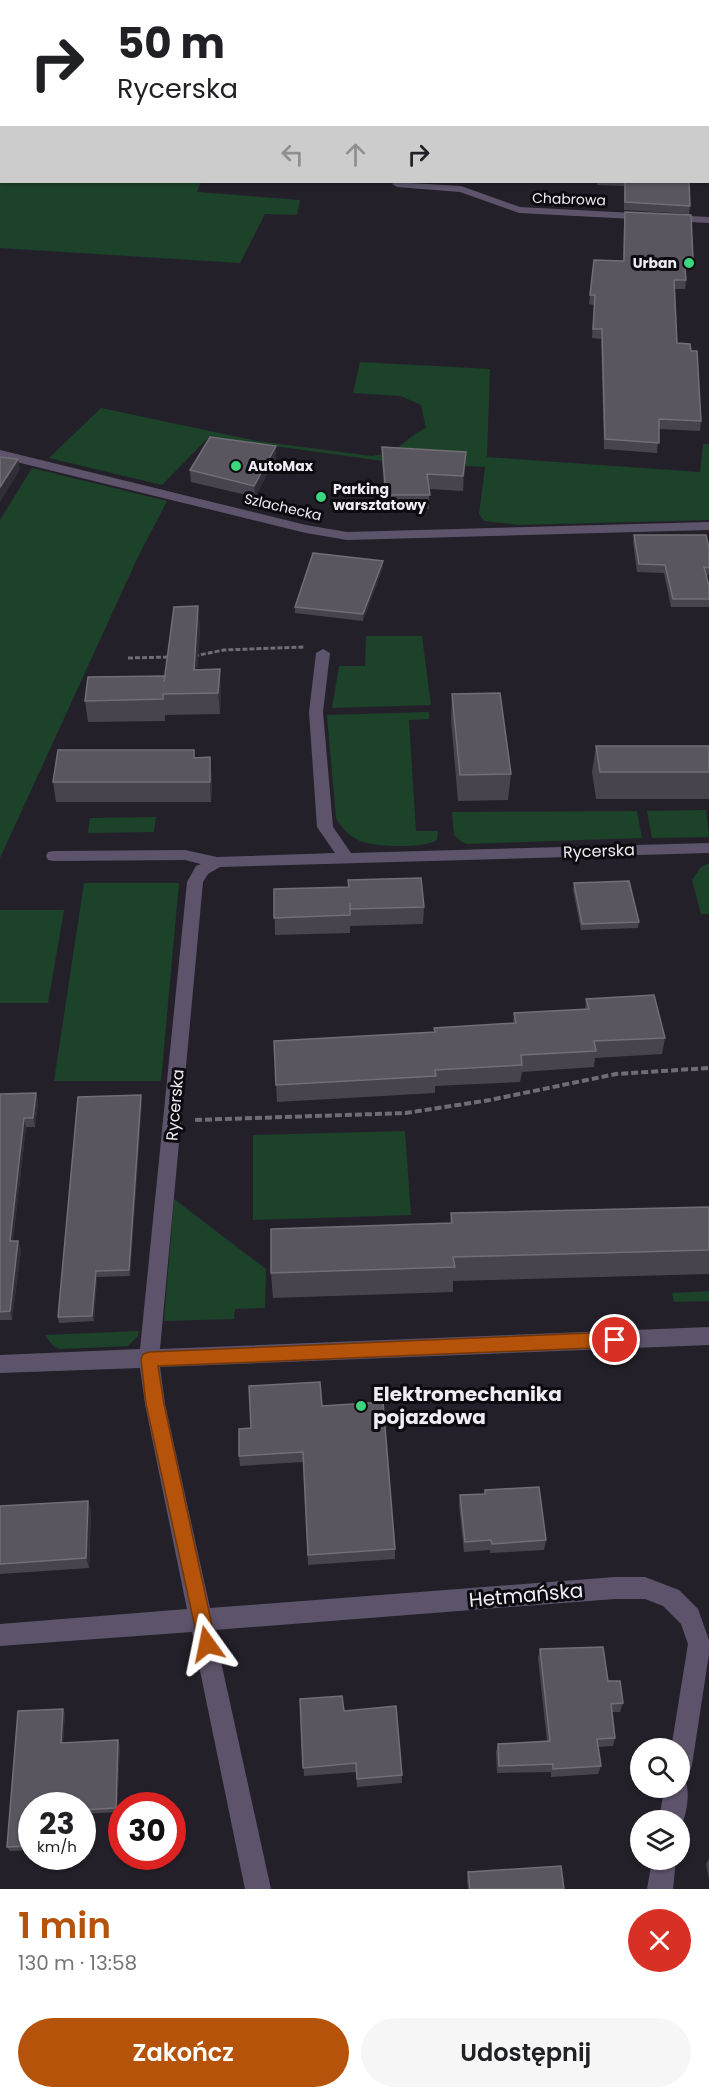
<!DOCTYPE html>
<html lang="pl">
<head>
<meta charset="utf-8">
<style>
  body { margin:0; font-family:Poppins,sans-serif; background:#f6f6f6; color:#202124; height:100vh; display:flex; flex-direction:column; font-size:22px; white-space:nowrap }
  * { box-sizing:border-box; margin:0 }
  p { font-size:20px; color:#757577 }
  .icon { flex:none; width:33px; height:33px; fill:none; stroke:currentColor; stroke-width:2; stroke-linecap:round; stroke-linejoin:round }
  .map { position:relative; height:1889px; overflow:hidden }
  .drawer { display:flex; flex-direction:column; background:#fff; flex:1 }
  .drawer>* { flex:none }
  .banner { position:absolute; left:0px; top:0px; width:710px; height:183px; box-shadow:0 2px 4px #0004; background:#fff; color:#202124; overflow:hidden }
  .tools { position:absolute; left:630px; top:1738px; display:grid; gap:12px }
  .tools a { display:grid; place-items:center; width:60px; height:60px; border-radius:50%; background:#fff; box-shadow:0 2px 4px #0004; font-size:30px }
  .speed { position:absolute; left:18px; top:1792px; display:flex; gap:12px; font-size:30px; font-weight:700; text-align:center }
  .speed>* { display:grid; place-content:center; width:78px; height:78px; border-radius:50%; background:#fff; box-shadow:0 2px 4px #0004; line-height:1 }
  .speed small { font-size:15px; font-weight:400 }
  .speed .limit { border:9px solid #d22; background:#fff; color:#111 }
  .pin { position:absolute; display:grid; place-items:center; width:51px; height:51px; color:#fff; margin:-26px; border:3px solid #fff; border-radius:50%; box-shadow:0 2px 6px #0007 }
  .me { position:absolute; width:66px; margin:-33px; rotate:348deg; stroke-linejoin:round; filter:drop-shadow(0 0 4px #0008) }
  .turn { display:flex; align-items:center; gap:21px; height:126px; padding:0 18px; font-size:27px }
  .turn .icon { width:78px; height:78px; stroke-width:2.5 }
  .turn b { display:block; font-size:42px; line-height:51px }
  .lanes { display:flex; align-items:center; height:57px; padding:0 18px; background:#0003; justify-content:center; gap:30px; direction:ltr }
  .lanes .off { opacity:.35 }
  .round { display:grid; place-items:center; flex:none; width:63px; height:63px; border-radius:32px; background:#f6f6f6 }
  .head { display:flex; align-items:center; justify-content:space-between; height:102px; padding:0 18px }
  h1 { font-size:36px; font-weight:600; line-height:45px; color:#b45309 }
  .primary-button { display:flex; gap:12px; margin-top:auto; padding:12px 18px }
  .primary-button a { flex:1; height:69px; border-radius:36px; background:#b45309; color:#fff; font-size:24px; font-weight:600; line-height:69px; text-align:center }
  .primary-button a+a { background:#f6f6f6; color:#202124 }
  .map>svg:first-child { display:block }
  .green { fill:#1c422a }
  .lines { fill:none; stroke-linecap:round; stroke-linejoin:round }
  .stream { stroke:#306b45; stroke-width:4.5 }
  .path-far2 { stroke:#706c75; stroke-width:2; stroke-dasharray:3 1.5; stroke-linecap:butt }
  .path-far1 { stroke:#706c75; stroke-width:3; stroke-dasharray:5 2; stroke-linecap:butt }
  .path { stroke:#706c75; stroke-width:4; stroke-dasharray:7 3; stroke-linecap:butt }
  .service { fill:#5d546b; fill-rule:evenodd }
  .minor { fill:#5d546b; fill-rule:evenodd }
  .wall { fill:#48444d }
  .shaded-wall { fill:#322e38 }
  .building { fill:#5a565f; stroke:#716e76; stroke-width:1.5 }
  .route { fill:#b45309; stroke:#753606; stroke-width:1.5 }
  .poi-dot { fill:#3bd77f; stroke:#0d0b0f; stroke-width:2 }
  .labels { text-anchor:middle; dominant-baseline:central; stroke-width:6; stroke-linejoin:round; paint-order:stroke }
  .far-street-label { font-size:14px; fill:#efedf3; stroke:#0d0b0f }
  .far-poi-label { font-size:14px; font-weight:bold; fill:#efedf3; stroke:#0d0b0f; text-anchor:start }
  .street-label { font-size:16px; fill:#efedf3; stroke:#0d0b0f }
  .near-poi-label { font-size:20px; font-weight:bold; fill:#efedf3; stroke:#0d0b0f; text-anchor:start }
  .near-street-label { font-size:20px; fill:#efedf3; stroke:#0d0b0f }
</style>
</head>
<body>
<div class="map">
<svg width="709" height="1889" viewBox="0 0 709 1889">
  <rect width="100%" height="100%" fill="#24202a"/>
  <g class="green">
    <polygon points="0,0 446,0 2,2 1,149"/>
    <polygon points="0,164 2,182 201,182 197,192 300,200 297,215 265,214 240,263 0,248"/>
    <path d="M360,362l130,7 -3,88 213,15 3,-28h6v76l-191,5 -34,-4 -5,-7 6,-47 -102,-6 -174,-24 -47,48 -113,-27 52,-50 156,33 114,15c34,-4 29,-16 55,-28l-5,-23 -20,-9 -48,-3z"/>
    <polygon points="32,468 167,501 137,559 0,858 0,520"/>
    <polygon points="366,636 422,636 431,705 332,708 339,666 365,666"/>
    <path d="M429,712v7l-20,1 7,111h22l-1,9c-14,9 -61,7 -77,1 -10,-5 -19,-13 -24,-23l-9,-103z"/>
    <polygon points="706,810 709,837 652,838 647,811"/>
    <polygon points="637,811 642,838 467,844 462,842 454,835 452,812"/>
    <polygon points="156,817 154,832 88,833 90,818"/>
    <polygon points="709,863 709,914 701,914 692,880 701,867"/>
    <polygon points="84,883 179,883 161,1081 54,1081"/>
    <polygon points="0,910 64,910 48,1003 0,1003"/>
    <polygon points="405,1131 411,1215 253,1220 253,1135"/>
    <polygon points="174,1199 266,1269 265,1308 235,1309 234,1319 164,1321"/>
    <polygon points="709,1291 709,1301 674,1302 672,1293"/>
    <polygon points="139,1331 138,1336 128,1346 59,1349 52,1345 45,1335"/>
  </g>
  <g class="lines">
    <polyline class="stream" points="19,2 21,0"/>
    <polyline class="path-far2" points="708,53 709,60"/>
    <g class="path-far1">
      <polyline points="194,656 224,650 305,647"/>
      <polyline points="128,658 171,657"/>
    </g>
    <polyline class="path" points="195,1120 406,1113 490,1100 616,1074 709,1068"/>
    <polygon class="service" points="394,182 461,186 520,207 709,217 709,223 519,213 460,192 397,187 392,184"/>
    <g class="minor">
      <polygon points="0,450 306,525 347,532 709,522 709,530 347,540 306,533 0,458"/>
      <polygon points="323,649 330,653 323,712 333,827 351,853 709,843 709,853 220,867 208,874 203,882 160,1349 709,1327 709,1345 160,1367 165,1404 210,1608 615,1577 645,1577 679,1590 698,1609 709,1640 709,1654 692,1765 689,1774 680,1777 680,1749 671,1749 688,1644 681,1624 663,1606 645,1599 615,1599 214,1630 271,1889 245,1889 192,1632 0,1646 0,1624 187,1609 145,1404 140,1368 0,1373 0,1355 140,1349 187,882 196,866 201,864 185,860 54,861 48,860 46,856 48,852 54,851 185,850 217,857 335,853 317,827 309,712 316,653"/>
      <path d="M680,1777l5,2c6,15 1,37 -5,51v-9h-21l5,-33h16z"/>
      <polygon points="652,1860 676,1860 673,1889 647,1889"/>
    </g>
  </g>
  <g class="wall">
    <polygon points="597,182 689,182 690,206 689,214 624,210 624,186 597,185"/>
    <polygon points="625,212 693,259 692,268 685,267 686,280 685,289 674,289 677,343 691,351 701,421 700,431 659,429 657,453 604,449 601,339 592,338 594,305 589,304 594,260 623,261 624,221"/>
    <polygon points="382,447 466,452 463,491 429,489 429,509 386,510 382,462"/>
    <polygon points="276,457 255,497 191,482 190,470"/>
    <polygon points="634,535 709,548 709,575 706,575 709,586 709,607 671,607 664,573 637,572 633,542"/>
    <polygon points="383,561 383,567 363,621 295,613 295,607"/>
    <polygon points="200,627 197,670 221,690 220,714 165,715 165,721 88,722 85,701 165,676"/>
    <polygon points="452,694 511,774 508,800 458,801 451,720"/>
    <polygon points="596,746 709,746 709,799 596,799 592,772"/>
    <polygon points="194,758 212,777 211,802 56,802 53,782"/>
    <polygon points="574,883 639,922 638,928 581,930 573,890"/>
    <polygon points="274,889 424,907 423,924 350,926 350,924 350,933 275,935"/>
    <polygon points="586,999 665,1038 662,1054 595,1058 594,1067 522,1072 520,1082 435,1086 435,1093 277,1102 274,1041 434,1032 434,1028 513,1023 514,1013 585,1009"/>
    <polygon points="36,1093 38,1102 35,1127 26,1127 13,1241 18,1241 21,1250 12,1320 0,1320 0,1094"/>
    <polygon points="142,1101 130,1276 97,1277 94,1321 59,1323 58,1317"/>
    <polygon points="709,1207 709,1274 453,1281 453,1292 273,1298 271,1273 450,1223 451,1213"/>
    <polygon points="322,1406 395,1549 395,1559 308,1565 303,1462 240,1466 239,1456 251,1428"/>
    <polygon points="485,1490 546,1540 544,1550 490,1553 490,1550 464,1552 459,1505 460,1495 485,1494"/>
    <polygon points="88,1501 91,1511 89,1568 0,1574 0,1506"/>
    <polygon points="540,1649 608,1681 623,1703 620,1712 612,1712 615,1738 613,1746 598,1747 601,1766 598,1774 551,1777 551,1772 497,1773 496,1752 498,1744 547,1741 538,1658"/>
    <polygon points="300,1699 344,1711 402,1775 402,1783 357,1787 356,1772 304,1776"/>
    <polygon points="63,1709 65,1713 63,1743 120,1745 117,1812 82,1814 82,1806 32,1806 32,1850 10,1851 7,1847"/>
    <polygon points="709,1859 709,1879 706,1864"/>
    <polygon points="468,1872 564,1889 468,1889 467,1880"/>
  </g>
  <g class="shaded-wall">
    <polygon points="276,446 276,457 255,497 254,486"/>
    <polygon points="466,452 465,467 463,491 463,476"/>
    <polygon points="18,459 20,470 0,502 0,487"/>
    <polygon points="383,561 383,567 363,621 363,614"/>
    <polygon points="198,606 200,627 196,691 194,670"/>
    <polygon points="220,669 221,690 220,714 218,693"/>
    <polygon points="210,757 212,777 211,802 210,782"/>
    <polygon points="36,1093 38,1102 35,1127 33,1118"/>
    <polygon points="141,1095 142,1101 130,1276 129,1270"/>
    <polygon points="24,1118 26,1127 12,1250 10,1241"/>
    <polygon points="18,1241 21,1250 12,1320 10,1311"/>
    <polygon points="96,1271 97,1277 94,1321 92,1316"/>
    <polygon points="88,1501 91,1511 89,1568 86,1558"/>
    <polygon points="63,1709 65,1713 63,1748 61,1743"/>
    <polygon points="118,1740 120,1745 117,1812 116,1808"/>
  </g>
  <g class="building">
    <rect x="583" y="0" width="97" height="2"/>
    <polygon points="625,182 689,182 690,206 625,202"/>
    <polygon points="625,212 691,215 693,259 684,258 686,280 674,280 677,343 690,344 691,351 697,351 701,421 659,419 659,443 605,439 602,329 593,329 595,295 590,295 594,260 624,261"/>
    <polygon points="210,437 276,446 254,486 190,470"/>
    <polygon points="382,447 466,452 463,476 427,474 430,495 386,495"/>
    <polygon points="0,457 18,459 0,487"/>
    <polygon points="634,535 706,535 709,548 709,568 704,567 709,586 709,599 673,599 665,565 639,564"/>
    <polygon points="313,553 383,561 363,614 295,607"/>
    <polygon points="198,606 194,670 220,669 218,693 163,694 163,699 85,701 88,677 165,676 164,682 174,607"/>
    <polygon points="500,693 511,774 460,775 452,694"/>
    <polygon points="596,746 709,746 709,772 600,772"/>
    <polygon points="58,750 194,750 194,758 210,757 210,782 53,782"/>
    <polygon points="421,878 424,907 350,909 350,903 350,915 274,918 274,889 349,887 348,880"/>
    <polygon points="629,881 639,922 582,924 574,883"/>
    <polygon points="654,995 665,1038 594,1041 596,1051 521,1055 522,1065 435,1070 436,1076 276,1085 274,1041 435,1032 434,1028 516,1023 514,1013 589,1009 586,999"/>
    <polygon points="36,1093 33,1118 24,1118 10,1241 18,1241 10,1311 0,1312 0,1094"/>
    <polygon points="141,1095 129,1270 96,1271 92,1316 58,1317 78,1097"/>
    <polygon points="709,1207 709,1250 453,1257 455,1267 271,1273 271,1229 452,1223 451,1213"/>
    <polygon points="320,1382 322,1406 383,1402 395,1549 308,1555 303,1452 239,1456 239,1429 251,1428 249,1386"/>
    <polygon points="539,1487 546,1540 492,1544 491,1540 465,1542 460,1495 485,1494 485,1490"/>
    <polygon points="88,1501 86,1558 0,1564 0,1506"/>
    <polygon points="603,1647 608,1681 620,1681 623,1703 611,1704 615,1738 597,1739 601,1766 553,1769 553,1764 499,1766 498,1744 550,1741 540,1649"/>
    <polygon points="342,1696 344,1711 396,1706 402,1775 357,1779 356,1763 303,1768 300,1699"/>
    <polygon points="63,1709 61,1743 118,1740 116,1808 82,1810 82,1806 32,1806 32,1846 7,1847 18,1711"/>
    <polygon points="561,1866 564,1889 470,1889 468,1872"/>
  </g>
  <polygon class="route" points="615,1332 621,1334 623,1340 621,1345 615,1347 158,1366 164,1404 216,1644 214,1650 207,1653 200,1650 146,1404 141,1359 143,1354 149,1352"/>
  <g class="poi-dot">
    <circle cx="689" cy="263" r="6"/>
    <circle cx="236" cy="466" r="6"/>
    <circle cx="321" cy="497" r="6"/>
    <circle cx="361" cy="1406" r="6"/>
  </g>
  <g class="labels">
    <g class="far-street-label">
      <text transform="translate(569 199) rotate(2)">Chabrowa</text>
      <text transform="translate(283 507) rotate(13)">Szlachecka</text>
    </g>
    <g class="far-poi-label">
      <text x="677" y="263" text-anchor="end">Urban</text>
      <text x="248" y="466">AutoMax</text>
      <text x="333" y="489">Parking<tspan x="333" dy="16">warsztatowy</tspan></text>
    </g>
    <g class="street-label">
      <text transform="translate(599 851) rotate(-2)">Rycerska</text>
      <text transform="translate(175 1105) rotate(-85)">Rycerska</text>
    </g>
    <g class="near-poi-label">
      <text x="373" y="1394">Elektromechanika<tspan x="373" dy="23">pojazdowa</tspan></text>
    </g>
    <g class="near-street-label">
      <text transform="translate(526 1595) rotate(-5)">Hetmańska</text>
    </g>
  </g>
</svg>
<div class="tools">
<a><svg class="icon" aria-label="search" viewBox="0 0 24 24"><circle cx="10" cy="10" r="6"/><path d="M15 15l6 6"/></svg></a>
<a><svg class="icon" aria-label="layers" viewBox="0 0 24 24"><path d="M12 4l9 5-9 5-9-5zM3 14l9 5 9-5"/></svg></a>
</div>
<div class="speed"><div>23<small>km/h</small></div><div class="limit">30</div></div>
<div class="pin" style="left:615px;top:1340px;background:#d93025"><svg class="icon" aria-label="arrive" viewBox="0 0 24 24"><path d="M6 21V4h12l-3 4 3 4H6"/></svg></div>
<svg class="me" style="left:207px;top:1644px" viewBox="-20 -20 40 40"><path d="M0-17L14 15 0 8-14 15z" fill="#b45309" stroke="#fff" stroke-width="4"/></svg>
<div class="banner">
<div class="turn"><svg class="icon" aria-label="right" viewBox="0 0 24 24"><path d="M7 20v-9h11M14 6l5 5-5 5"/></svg><div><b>50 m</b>Rycerska</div></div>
<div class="lanes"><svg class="icon off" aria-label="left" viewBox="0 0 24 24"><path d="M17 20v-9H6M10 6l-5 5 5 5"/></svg><svg class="icon off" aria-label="ahead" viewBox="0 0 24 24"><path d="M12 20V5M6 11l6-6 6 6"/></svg><svg class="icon" aria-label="right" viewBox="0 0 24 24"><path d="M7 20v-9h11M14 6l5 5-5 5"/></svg></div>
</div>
</div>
<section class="drawer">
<div class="head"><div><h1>1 min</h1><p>130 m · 13:58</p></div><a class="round" style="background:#d93025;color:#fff"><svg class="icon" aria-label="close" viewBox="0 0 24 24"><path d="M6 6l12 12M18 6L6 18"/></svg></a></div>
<div class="primary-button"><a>Zakończ</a><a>Udostępnij</a></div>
</section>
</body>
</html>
